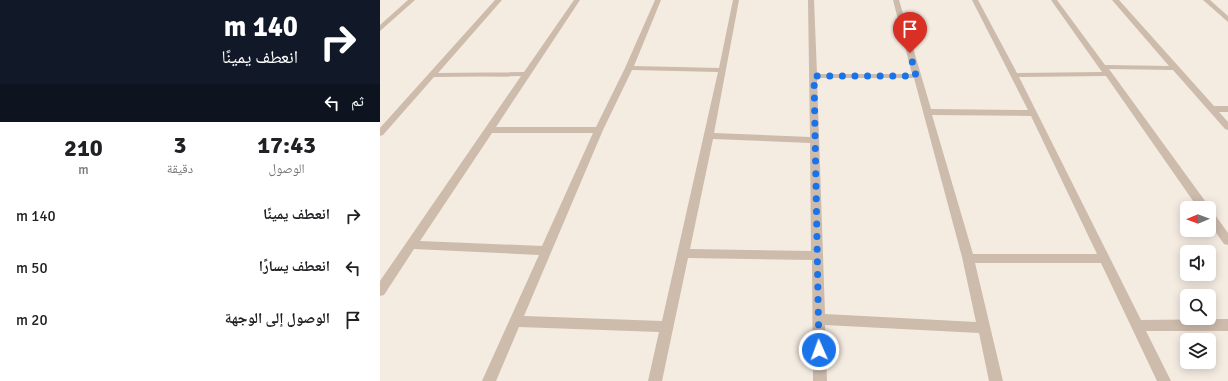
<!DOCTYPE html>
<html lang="ar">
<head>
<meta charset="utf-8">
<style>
  body { margin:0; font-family:Signika,"Noto Naskh Arabic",sans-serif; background:#f2f2f2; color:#202124; direction:rtl; height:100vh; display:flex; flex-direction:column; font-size:15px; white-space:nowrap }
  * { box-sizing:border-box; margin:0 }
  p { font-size:13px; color:#757577 }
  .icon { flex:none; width:22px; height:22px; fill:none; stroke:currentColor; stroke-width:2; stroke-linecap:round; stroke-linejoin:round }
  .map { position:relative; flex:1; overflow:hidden; direction:ltr }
  .sheet { display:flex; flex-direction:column; background:#fff; width:380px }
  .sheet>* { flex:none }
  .hud { background:#111827; color:#fff; overflow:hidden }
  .needle { width:26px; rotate:269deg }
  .controls { position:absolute; left:800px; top:201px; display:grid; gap:8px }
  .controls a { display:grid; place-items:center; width:36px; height:36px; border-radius:6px; background:#fff; box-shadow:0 2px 10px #0003; font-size:20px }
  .pin { position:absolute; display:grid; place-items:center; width:34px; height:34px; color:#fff; margin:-41px -17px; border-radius:50% 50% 50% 0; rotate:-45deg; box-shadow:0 0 4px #0007 }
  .pin .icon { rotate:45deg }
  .me { position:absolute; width:44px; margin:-22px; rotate:358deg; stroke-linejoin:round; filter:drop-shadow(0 0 3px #0008) }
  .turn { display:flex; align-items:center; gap:14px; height:84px; padding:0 16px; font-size:18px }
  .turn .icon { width:52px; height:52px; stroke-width:2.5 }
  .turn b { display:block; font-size:28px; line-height:34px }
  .then { display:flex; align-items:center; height:38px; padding:0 16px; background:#0003; gap:8px; font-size:15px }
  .eta { display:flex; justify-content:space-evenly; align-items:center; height:68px; text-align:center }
  .eta b { font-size:24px; font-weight:800; line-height:28px }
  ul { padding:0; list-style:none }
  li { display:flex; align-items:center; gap:12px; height:52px; padding:0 16px }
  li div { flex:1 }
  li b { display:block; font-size:15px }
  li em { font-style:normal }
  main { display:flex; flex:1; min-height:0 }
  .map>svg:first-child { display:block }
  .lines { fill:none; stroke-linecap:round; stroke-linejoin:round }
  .street { fill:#cdbbac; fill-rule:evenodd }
  .route { stroke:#1a73e8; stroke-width:7; stroke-dasharray:0 12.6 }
</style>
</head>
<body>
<main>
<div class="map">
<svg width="848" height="381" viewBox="0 0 848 381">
  <rect width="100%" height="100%" fill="#f4ebe1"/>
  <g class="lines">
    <g class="street">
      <polygon points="28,0 35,0 0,31 0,25"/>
      <path d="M115,0h7l-64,73 86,-1 50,-72h6l-84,127h100l29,-59 30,-68h6l-27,66 85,2 14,-68h6l-25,133 96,4 -2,-137h6l3,74h95l-19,-74h6l32,109 97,1 -56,-110h6l39,73 85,-1 -51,-72h6l48,65 64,1 -57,-66h7l95,106h14v6h-9l9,10v8l-3,-1 -52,-59 -64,-1 99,136 1,3h-11l-92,-132 -87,1 122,243 87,-1v12h-82l25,50h-14l-56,-118h-126l28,118h-14l-10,-48 -154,-8 2,56h-14l-1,-121 -124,-2 -26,123h-14l11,-49 -140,-5 -23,54h-14l57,-126 -125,-6 -30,46 -4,1v-15l141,-205 -87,1 -51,58 -3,1v-8zM252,70l86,2 -56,249 -138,-5 79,-186zM437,78h97l48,179 14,65 -151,-8zM552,115l99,1 66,138h-124zM112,133h101l-51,113 -122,-5zM333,139l97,4 1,108 -121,-2z"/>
      <polygon points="823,0 830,0 848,16 848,22"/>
      <polygon points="829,211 833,212 848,233 848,245 844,244 829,223"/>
    </g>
  </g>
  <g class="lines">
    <polyline class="route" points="439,350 434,76 536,76 530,53"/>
  </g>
</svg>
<div class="controls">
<a><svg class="needle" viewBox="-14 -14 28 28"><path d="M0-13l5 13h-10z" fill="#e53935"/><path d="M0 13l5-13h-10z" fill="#757577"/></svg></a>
<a><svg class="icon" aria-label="sound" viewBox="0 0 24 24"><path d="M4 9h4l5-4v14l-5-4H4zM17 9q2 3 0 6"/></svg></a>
<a><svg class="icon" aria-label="search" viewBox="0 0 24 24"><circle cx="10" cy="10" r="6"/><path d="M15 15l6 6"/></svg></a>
<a><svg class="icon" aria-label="layers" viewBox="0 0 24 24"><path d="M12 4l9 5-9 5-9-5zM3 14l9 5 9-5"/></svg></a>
</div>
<div class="pin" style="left:530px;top:53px;background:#d93025"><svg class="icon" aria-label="arrive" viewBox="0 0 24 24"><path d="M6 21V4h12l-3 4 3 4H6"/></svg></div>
<svg class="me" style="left:439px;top:350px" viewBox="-20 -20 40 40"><circle r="17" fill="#1a73e8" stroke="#fff" stroke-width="3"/><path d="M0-11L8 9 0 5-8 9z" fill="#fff"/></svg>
</div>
<section class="sheet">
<div class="hud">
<div class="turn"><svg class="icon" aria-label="right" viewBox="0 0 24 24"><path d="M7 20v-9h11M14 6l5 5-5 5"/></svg><div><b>140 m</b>انعطف يمينًا</div></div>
<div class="then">ثم<svg class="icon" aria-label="left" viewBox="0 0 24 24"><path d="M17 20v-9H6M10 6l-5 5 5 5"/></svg></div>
</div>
<div class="eta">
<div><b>17:43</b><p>الوصول</p></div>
<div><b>3</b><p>دقيقة</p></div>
<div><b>210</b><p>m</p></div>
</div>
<ul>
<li><svg class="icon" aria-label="right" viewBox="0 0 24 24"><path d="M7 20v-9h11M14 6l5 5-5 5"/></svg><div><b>انعطف يمينًا</b></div><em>140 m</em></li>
<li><svg class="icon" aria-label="left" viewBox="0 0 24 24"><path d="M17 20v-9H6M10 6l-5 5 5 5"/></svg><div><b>انعطف يسارًا</b></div><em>50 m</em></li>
<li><svg class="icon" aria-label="arrive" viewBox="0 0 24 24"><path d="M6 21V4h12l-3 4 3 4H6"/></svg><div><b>الوصول إلى الوجهة</b></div><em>20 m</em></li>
</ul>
</section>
</main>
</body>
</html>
